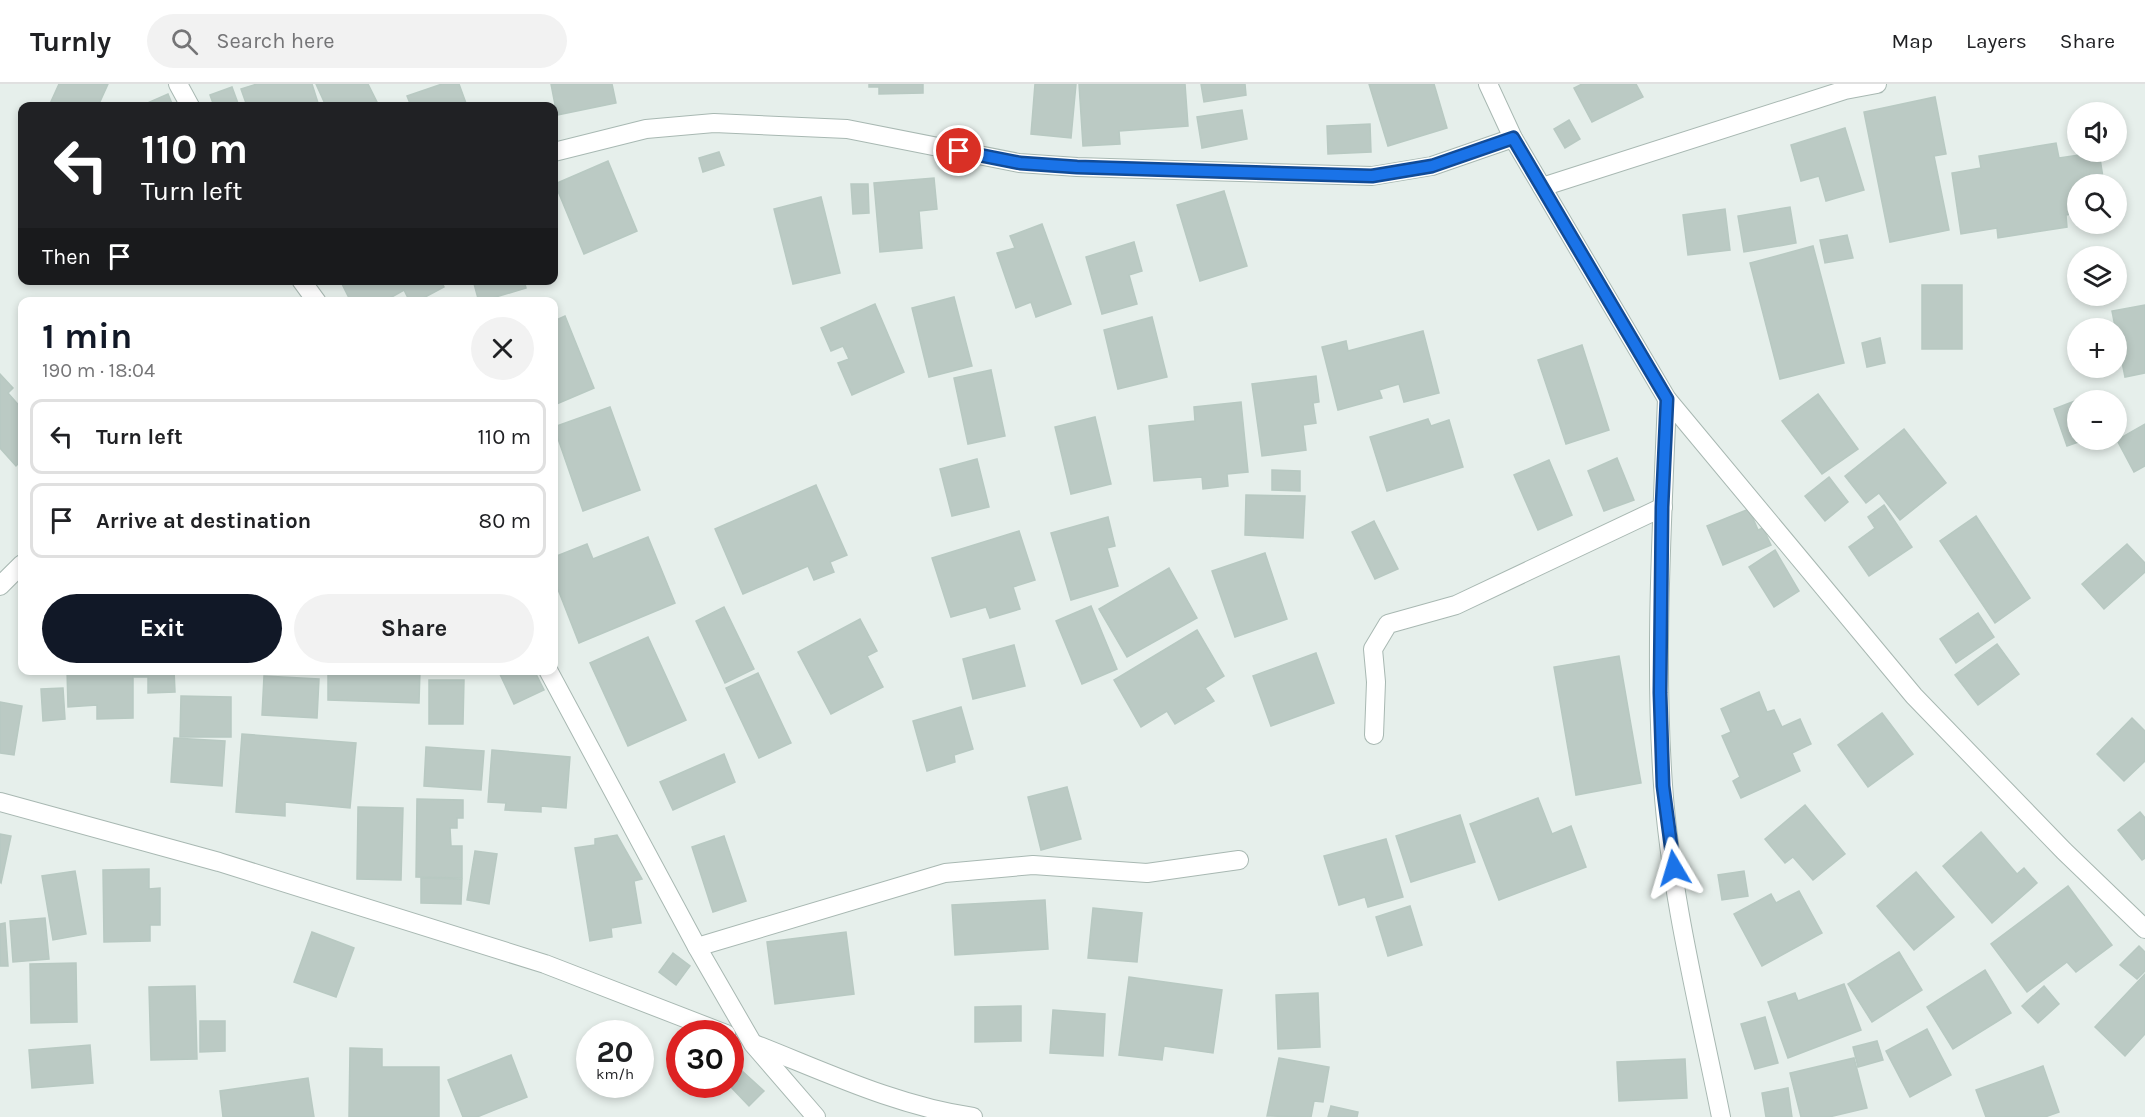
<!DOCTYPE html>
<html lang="en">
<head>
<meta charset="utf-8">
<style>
  body { margin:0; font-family:Karla,sans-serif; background:#f2f2f2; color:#202124; height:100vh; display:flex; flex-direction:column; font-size:22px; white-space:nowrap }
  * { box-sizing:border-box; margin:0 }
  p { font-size:20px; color:#757577 }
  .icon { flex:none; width:33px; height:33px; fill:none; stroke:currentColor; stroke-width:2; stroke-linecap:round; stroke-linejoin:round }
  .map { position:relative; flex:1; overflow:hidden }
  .details { position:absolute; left:18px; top:213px; width:540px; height:378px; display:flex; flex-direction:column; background:#fff; border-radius:12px; box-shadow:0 3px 9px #0003 }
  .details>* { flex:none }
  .guide { position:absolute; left:18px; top:18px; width:540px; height:183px; border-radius:12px; box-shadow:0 3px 9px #0003; background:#202124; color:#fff; overflow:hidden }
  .tools { position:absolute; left:2067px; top:18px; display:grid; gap:12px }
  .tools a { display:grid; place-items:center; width:60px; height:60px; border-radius:50%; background:#fff; box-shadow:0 3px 9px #0003; font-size:30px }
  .speed { position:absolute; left:576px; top:936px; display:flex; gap:12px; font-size:30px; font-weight:700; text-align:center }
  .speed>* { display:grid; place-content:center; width:78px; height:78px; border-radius:50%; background:#fff; box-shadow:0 3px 9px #0003; line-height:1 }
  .speed small { font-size:15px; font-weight:400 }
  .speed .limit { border:9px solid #d22; background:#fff; color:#111 }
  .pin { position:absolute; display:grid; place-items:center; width:51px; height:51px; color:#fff; margin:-26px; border:3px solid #fff; border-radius:50%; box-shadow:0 2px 6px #0007 }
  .me { position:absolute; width:66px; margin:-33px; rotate:353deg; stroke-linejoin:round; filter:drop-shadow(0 0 4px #0008) }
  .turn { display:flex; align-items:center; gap:21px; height:126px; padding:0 24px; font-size:27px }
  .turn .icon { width:78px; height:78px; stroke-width:2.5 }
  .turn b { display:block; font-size:42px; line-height:51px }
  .then { display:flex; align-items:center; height:57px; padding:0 24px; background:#0003; gap:12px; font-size:22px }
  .round { display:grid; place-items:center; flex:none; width:63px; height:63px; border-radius:32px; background:#f2f2f2 }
  .summary { display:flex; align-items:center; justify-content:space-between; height:102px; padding:0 24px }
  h1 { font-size:36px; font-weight:700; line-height:45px; color:#111827 }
  .cta { display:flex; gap:12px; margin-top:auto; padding:12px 24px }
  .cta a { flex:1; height:69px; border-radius:36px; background:#111827; color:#fff; font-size:24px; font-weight:700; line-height:69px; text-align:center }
  .cta a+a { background:#f2f2f2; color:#202124 }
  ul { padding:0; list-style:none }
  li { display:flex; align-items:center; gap:18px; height:75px; margin:0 12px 9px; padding:0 12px; border:3px solid #e0e0e0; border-radius:12px }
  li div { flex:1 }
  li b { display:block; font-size:22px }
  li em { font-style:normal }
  header { display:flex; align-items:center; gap:36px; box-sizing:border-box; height:84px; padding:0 30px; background:#fff; border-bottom:2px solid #e0e0e0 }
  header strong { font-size:28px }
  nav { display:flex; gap:33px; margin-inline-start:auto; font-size:21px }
  .search { width:420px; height:54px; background:#f2f2f2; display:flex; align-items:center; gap:15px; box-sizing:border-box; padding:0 21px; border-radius:33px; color:#757577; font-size:22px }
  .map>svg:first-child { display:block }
  .building { fill:#bbcac4; stroke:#b8c9c2; stroke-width:1.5 }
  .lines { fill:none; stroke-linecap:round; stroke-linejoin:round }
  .minor-casing { stroke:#a8b8b2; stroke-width:20 }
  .minor { stroke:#fff; stroke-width:18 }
  .route-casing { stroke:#114b97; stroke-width:15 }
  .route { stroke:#1a73e8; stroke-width:10 }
</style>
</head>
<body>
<header>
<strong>Turnly</strong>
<div class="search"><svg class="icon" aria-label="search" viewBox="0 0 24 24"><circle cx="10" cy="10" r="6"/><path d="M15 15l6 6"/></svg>Search here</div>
<nav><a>Map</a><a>Layers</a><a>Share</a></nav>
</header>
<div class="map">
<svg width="2145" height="1033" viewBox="0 0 2145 1033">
  <rect width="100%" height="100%" fill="#e6efeb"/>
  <g class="building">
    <polygon points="59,0 108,0 98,22 49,22"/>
    <polygon points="257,0 312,0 319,22 247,22 241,5"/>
    <polygon points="316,0 368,0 378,20 326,22"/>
    <polygon points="442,0 459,0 467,22 411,22 407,12"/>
    <polygon points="551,0 612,0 616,19 557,31"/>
    <polygon points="869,0 923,0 923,9 879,10 879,3 869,3"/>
    <polygon points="1035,0 1076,0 1071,54 1031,50"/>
    <polygon points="1079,0 1185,0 1188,42 1119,47 1120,60 1083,62"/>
    <polygon points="1201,0 1245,0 1246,11 1204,18"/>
    <polygon points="1369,0 1434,0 1447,44 1388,62"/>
    <polygon points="1582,0 1636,0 1643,13 1592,38 1574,4"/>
    <polygon points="232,3 239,22 214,22 210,11"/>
    <polygon points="168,10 173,22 143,22 143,21"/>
    <polygon points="1935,13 1946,70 1934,72 1949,146 1890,158 1864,28"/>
    <polygon points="1242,26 1247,55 1202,64 1197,33"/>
    <polygon points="1569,36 1580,55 1565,64 1554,45"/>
    <polygon points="1370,40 1371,68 1328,70 1327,42"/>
    <polygon points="1845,44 1864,106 1826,117 1819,92 1801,97 1791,61"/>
    <polygon points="2056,59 2059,74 2099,68 2104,100 2078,100 2078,129 2066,131 2067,143 1998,154 1997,144 1961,150 1952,89 1981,84 1979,72"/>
    <polygon points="719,68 724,81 703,88 699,74"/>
    <polygon points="608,77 637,147 584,170 555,100"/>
    <polygon points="934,94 937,125 919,127 922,164 880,168 874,99"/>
    <polygon points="851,100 868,100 869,129 853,130"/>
    <polygon points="1224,107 1247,182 1200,197 1177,121"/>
    <polygon points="821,113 840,189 793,200 774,125"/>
    <polygon points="1790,123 1796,159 1744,168 1738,132"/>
    <polygon points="1725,125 1730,166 1688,171 1683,131"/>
    <polygon points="1042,140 1071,220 1036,233 1031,218 1016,224 997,169 1015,164 1010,152"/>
    <polygon points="1847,151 1853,174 1825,179 1820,156"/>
    <polygon points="1134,158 1142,187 1129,191 1137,220 1102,230 1086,173"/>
    <polygon points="1813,162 1844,279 1780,295 1750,179"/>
    <polygon points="340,196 441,196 444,203 416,218 410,218 404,206 383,218 351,218"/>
    <polygon points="473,196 524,196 526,204 479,218"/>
    <rect x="1922" y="201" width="40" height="64"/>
    <polygon points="954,213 972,282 929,293 912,224"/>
    <polygon points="875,220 904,288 852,311 838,279 849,275 843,262 831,267 821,244"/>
    <polygon points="2145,221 2145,289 2125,293 2112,227"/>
    <polygon points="565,232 594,304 554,321 554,237"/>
    <polygon points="1152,233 1167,293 1118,305 1104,246"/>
    <polygon points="1423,247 1439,309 1404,318 1399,300 1379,306 1382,314 1338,326 1322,263 1346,257 1348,267"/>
    <polygon points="1880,254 1885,279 1867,283 1862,259"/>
    <polygon points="1582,261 1609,346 1566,360 1538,276"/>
    <polygon points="991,286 1005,352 968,360 954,294"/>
    <polygon points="0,290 13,304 8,309 22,325 22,376 16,382 0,364"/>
    <polygon points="1316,292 1319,318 1313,319 1316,339 1303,341 1306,366 1262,372 1252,300"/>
    <polygon points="1818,310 1858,365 1822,390 1782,337"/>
    <polygon points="2088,312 2090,316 2078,316 2078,356 2084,356 2067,362 2054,325"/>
    <polygon points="1241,318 1248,388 1227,390 1228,402 1203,405 1202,393 1154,397 1149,342 1195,337 1194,323"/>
    <polygon points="610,323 640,406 583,427 554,343"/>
    <polygon points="1095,333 1111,400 1071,410 1055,343"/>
    <polygon points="1428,335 1431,342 1449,336 1463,383 1387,407 1370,353"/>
    <polygon points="2145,340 2145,382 2134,388 2117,356"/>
    <polygon points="1904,345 1946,399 1900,436 1879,409 1866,419 1845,392"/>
    <polygon points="1617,374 1634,416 1604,427 1588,387"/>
    <polygon points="977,375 989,423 952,432 940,385"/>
    <polygon points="1549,376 1572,431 1538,446 1514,391"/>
    <polygon points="1272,386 1300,387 1300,407 1272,406"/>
    <polygon points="1829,393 1848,418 1825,437 1805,412"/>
    <polygon points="816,401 847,471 830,478 834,488 814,496 808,482 743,510 715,445"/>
    <polygon points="1246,411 1305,412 1303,454 1245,451"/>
    <polygon points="1884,421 1912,463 1869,492 1849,463 1875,444 1868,433"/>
    <polygon points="1749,425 1758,446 1763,444 1771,461 1723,481 1707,442"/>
    <polygon points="1976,432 2030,514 1995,539 1940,457"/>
    <polygon points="1108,433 1115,462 1107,464 1118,502 1071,516 1051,449"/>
    <polygon points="1374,437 1398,485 1375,495 1352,448"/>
    <polygon points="1019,447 1035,496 1013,503 1020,525 990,534 986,523 951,533 932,474"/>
    <polygon points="648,453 675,519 579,559 554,495 554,473 587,460 593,475"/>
    <polygon points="2127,460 2145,479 2145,488 2104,525 2082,500"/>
    <polygon points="1775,466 1799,507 1774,523 1749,483"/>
    <polygon points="1265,469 1287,535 1235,553 1212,487"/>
    <polygon points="1169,484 1197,534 1127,573 1099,525"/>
    <polygon points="1091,522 1117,585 1082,600 1056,537"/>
    <polygon points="724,523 754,585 725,599 696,537"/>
    <polygon points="1978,529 1994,553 1956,579 1940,555"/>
    <polygon points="860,535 877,567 867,572 883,603 831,630 798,568"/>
    <polygon points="1197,546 1224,592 1205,604 1214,617 1175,640 1167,627 1141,643 1114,596"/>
    <polygon points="648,553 686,636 628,662 590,579"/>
    <polygon points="1997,560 2019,590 1978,621 1955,591"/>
    <polygon points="1014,561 1025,602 973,615 963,575"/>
    <polygon points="1316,569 1334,619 1271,642 1253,592"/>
    <polygon points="1619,572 1641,699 1576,711 1554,583"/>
    <polygon points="67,586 133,586 133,634 97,635 97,621 68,623"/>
    <polygon points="133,586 174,586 175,608 148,609 148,593 134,593"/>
    <polygon points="328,586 420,586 419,619 328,616"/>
    <polygon points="498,586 534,586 544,606 514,620"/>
    <polygon points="758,589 791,659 759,674 726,604"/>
    <polygon points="264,592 319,595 317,634 262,631"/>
    <polygon points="429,596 464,596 463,640 429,640"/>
    <polygon points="63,604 65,635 43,637 41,605"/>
    <polygon points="1759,608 1767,628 1774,626 1782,643 1800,635 1811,660 1792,669 1800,687 1741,714 1733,697 1740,693 1722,652 1731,648 1721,625"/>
    <polygon points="181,612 231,613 231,653 180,653"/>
    <polygon points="0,618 22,622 14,671 0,669"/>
    <polygon points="961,623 973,665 954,671 955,678 927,687 913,637"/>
    <polygon points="1882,629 1913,670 1868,703 1838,661"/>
    <polygon points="2132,634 2145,647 2145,677 2124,697 2097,670"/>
    <polygon points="242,650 356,659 350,724 285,718 285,732 236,728"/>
    <polygon points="174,654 225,657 222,702 171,698"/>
    <polygon points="426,663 484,667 481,706 424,702"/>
    <polygon points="492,666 570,673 566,724 541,722 541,728 505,726 506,719 488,718"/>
    <polygon points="724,670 735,698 673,726 660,698"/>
    <polygon points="1067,703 1081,755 1041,766 1028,713"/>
    <polygon points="1538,714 1552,750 1571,742 1586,783 1499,816 1470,740"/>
    <polygon points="417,715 463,716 463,734 457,734 457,744 450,744 451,762 462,762 462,794 416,793"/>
    <polygon points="1805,721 1845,770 1813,796 1793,773 1785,779 1765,755"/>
    <polygon points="358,723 403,724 401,796 357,795"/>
    <polygon points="2140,728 2145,734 2145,774 2142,776 2118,746"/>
    <polygon points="1460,731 1475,778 1411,798 1396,752"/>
    <polygon points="1981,748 2017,790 2024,784 2037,799 1992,839 1943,782"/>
    <polygon points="0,750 11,752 1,799 0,798"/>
    <polygon points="617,751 642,795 634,797 641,839 611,844 612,853 590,857 575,764 595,761 595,755"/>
    <polygon points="724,752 746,817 713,828 692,763"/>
    <polygon points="1386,755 1403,813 1368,823 1365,813 1339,821 1324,772"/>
    <polygon points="475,767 497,770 489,820 467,816"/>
    <polygon points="149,785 149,805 160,804 160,841 150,841 150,857 104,858 103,786"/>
    <polygon points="75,787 86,850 53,856 42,792"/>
    <polygon points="1744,787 1748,812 1722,816 1718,791"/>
    <polygon points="1916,788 1954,833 1914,866 1877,822"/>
    <polygon points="421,794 462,795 461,820 421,819"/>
    <polygon points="2068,802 2112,861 2076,888 2067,878 2027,908 1991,860"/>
    <polygon points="1799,807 1822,849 1762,882 1734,830 1771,810 1776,819"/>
    <polygon points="1045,816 1048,865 955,871 952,821"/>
    <polygon points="1410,822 1422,861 1388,872 1376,833"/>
    <polygon points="1093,824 1142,829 1137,878 1088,874"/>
    <polygon points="45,834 49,875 13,878 10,837"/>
    <polygon points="5,839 8,882 0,882 0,840"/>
    <polygon points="312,848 354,864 336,913 294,898"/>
    <polygon points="846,848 854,910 775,920 767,858"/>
    <polygon points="2139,862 2145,868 2145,887 2137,895 2120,881"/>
    <polygon points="1899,868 1922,906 1872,938 1848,900"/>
    <polygon points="673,869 690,882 676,901 659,888"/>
    <polygon points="76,879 77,938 31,939 30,880"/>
    <polygon points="1985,886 2011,929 1953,965 1927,923"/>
    <polygon points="2145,890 2145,950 2125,972 2095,943"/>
    <polygon points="1129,893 1222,906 1213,969 1164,962 1162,976 1119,971"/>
    <polygon points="1844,900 1861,946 1788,974 1768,918 1795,909 1798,917"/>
    <polygon points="195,902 197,975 151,976 149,903"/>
    <polygon points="2044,902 2059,920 2038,939 2022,922"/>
    <polygon points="1318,909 1320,963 1278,965 1276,911"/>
    <polygon points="1021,922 1021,957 975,958 975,923"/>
    <polygon points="1053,926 1105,930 1103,972 1050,969"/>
    <polygon points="1765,933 1778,979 1755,985 1741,940"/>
    <polygon points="200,937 225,937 225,967 200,968"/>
    <polygon points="1927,945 1951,991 1910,1013 1886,967"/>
    <polygon points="1877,957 1883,976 1858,983 1853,963"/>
    <polygon points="90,961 93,999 32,1004 29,966"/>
    <polygon points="350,964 382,965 382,983 439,983 439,1033 349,1033"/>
    <polygon points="511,971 527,1013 477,1033 463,1033 448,996"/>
    <polygon points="1279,974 1329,983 1323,1018 1314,1017 1311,1033 1267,1032"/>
    <polygon points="1854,974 1867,1024 1829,1033 1801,1033 1790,989"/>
    <polygon points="1685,975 1687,1014 1619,1017 1617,978"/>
    <polygon points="730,976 764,1007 749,1022 728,1000 730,1000"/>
    <polygon points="2043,982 2059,1028 2045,1033 1986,1033 1976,1006"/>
    <polygon points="308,994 314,1033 223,1033 220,1007"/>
    <polygon points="1788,1004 1792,1033 1766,1033 1762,1009"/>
    <polygon points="1331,1022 1358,1028 1357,1033 1328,1033"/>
  </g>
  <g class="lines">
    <defs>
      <g id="minor">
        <polyline points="178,0 190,22"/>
        <polyline points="1488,0 1513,54 1667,315 1914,612 2064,767 2145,845"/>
        <polyline points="554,68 646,45 714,39 847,45 1019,79 1077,83 1372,92 1432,82 1513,54"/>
        <polyline points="1542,103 1845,6 1877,0"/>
        <polyline points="301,196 317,218"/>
        <path d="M1667,315c-5,128 -13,258 -4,386 8,112 36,222 58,332"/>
        <polyline points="0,502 22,480"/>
        <polyline points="548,586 697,863 753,960 816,1033"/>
        <polyline points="1374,651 1376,598 1373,565 1388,540 1456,521 1663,423"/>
        <polyline points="0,718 219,778 545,880 726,950"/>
        <polyline points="697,863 945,789 1033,781 1147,789 1239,776"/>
        <path d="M757,961c71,28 140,61 216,72"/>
      </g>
    </defs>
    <use href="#minor" class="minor-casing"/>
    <use href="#minor" class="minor"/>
  </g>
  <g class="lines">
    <defs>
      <polyline id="route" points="959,67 1020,79 1077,83 1372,92 1432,82 1513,54 1667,315 1662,423 1660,609 1663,702 1674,784"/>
    </defs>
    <use href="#route" class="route-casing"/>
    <use href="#route" class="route"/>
  </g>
</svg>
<div class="tools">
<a><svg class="icon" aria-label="sound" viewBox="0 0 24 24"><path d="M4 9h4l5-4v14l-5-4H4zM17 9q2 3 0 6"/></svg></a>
<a><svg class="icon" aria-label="search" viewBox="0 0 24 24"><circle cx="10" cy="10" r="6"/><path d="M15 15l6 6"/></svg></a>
<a><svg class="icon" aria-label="layers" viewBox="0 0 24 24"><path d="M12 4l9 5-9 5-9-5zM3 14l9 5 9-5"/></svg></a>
<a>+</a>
<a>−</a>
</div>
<div class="speed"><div>20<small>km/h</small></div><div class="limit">30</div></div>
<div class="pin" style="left:959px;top:67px;background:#d93025"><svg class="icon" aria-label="arrive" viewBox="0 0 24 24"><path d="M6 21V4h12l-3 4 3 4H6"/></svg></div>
<svg class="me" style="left:1674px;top:784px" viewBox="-20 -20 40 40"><path d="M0-17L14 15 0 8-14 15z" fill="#1a73e8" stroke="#fff" stroke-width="4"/></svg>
<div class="guide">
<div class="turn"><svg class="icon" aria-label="left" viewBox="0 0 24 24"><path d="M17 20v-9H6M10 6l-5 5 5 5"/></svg><div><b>110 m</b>Turn left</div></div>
<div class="then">Then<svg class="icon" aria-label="arrive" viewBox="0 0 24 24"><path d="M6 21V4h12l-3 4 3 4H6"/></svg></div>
</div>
<section class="details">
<div class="summary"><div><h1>1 min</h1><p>190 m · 18:04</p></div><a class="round"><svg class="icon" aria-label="close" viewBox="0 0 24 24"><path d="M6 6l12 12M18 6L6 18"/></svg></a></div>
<ul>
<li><svg class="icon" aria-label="left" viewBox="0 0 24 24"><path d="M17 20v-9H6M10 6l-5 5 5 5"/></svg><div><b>Turn left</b></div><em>110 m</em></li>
<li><svg class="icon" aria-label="arrive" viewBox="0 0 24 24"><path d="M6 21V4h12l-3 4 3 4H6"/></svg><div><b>Arrive at destination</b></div><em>80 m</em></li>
</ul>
<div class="cta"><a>Exit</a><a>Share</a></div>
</section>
</div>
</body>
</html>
